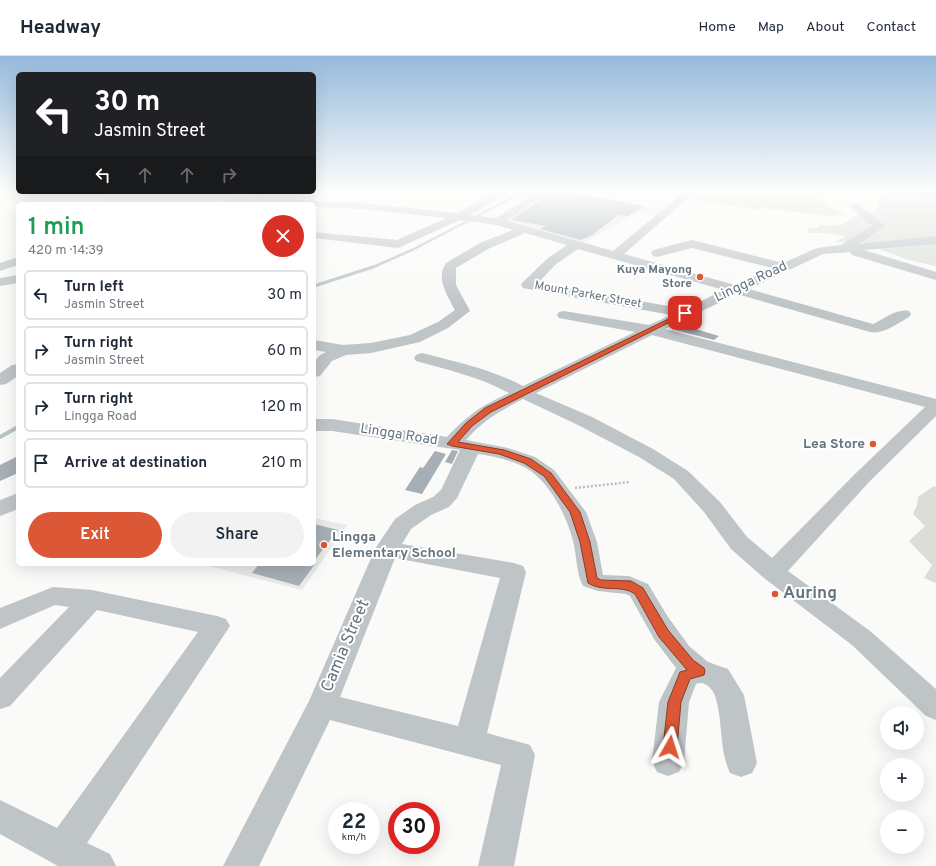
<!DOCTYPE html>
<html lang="en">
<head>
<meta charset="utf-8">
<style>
  body { margin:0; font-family:Overpass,sans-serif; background:#f2f2f3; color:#1f2937; height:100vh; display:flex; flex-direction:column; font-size:15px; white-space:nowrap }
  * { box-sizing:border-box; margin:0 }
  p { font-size:13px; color:#747a83 }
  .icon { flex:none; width:22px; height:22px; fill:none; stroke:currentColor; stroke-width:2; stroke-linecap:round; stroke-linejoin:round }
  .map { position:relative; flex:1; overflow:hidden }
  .side { position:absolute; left:16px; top:146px; width:300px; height:364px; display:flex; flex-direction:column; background:#fff; border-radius:6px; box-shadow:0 4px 16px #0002 }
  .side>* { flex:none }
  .hud { position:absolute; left:16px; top:16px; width:300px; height:122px; border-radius:6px; box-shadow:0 4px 16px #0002; background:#202124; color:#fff; overflow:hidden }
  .buttons { position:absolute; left:880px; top:650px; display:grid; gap:8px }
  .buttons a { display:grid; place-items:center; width:44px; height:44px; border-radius:50%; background:#fff; box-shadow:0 4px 16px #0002; font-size:20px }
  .speed { position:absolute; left:328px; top:746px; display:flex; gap:8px; font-size:20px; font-weight:700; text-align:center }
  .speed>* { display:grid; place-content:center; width:52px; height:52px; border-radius:50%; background:#fff; box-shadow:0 4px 16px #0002; line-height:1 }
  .speed small { font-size:10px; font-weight:400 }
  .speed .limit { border:6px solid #d22; background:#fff; color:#111 }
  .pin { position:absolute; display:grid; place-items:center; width:34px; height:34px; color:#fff; margin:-17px; border-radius:8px; box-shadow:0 2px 6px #0006 }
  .me { position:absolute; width:44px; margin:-22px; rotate:6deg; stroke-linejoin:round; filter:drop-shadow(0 0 3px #0008) }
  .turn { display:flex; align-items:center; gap:14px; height:84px; padding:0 12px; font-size:18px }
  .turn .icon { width:52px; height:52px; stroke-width:2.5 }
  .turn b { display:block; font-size:28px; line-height:34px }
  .lanes { display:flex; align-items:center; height:38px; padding:0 12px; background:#0003; justify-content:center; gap:20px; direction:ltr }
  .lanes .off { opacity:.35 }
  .round { display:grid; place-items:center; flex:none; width:42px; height:42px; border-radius:21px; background:#f2f2f3 }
  .headline { display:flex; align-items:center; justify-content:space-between; height:68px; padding:0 12px }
  h1 { font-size:24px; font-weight:600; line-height:30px; color:#1e9e55 }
  .button { display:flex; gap:8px; margin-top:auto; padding:8px 12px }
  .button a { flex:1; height:46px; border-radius:24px; background:#dc5735; color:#fff; font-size:16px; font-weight:600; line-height:46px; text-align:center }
  .button a+a { background:#f2f2f3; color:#1f2937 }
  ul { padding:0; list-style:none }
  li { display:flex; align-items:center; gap:12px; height:50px; margin:0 8px 6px; padding:0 4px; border:2px solid #e0e1e3; border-radius:6px }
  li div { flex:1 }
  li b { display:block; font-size:15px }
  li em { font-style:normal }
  header { display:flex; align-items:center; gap:24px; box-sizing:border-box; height:56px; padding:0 20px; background:#fff; border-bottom:1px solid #e0e1e3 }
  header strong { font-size:19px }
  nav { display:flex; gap:22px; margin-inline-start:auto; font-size:14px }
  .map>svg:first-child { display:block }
  .built { fill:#e8e9e9 }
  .green { fill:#daded7 }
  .water { fill:#b8c4c8 }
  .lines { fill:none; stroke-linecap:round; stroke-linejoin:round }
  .stream-far2 { stroke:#b8c4c8; stroke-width:2.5 }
  .stream-far1 { stroke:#b8c4c8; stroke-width:3 }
  .stream { stroke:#b8c4c8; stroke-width:4 }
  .building { fill:#a6afb5 }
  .path { stroke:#babdc0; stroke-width:2.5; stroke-dasharray:2 2; stroke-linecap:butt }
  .minor { fill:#bfc4c7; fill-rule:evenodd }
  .route { fill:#dc5735; stroke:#8f3922 }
  .poi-dot { fill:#dc5735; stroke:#fff; stroke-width:1.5 }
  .labels { text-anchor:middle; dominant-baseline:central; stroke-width:4; stroke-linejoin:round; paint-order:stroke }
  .far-poi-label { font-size:12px; font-weight:bold; fill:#667681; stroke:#fff; text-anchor:end }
  .far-street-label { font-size:12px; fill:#667681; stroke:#fff }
  .street-label { font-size:14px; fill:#667681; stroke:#fff }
  .poi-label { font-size:14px; font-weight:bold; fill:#667681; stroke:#fff; text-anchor:end }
  .near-poi-label { font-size:17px; font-weight:bold; fill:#667681; stroke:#fff; text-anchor:start }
  .near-street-label { font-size:17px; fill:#667681; stroke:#fff }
</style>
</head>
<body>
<header>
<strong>Headway</strong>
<nav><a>Home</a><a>Map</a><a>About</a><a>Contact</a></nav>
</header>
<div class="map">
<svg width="936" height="810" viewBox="0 0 936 810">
  <rect width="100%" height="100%" fill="#fafaf8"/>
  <g class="built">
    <polygon points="552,135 571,135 666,154 660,159 638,156 583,187 501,165"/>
    <polygon points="117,136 229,136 225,144 216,148 98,148"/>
    <polygon points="314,462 347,469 302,534 201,508 314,508"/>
  </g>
  <g class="green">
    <polygon points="697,135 800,135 801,138 820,142 833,153 848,159 829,160 762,152 760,154 686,143"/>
    <polygon points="258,136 292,136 290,139 296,140 292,145 251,144"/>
    <path d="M882,137l54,6v67l-27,-6 -49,-18h-25l11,-6 -21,-3h-17l1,-5h9l1,-3c12,0 25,3 33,-8l23,-6z"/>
    <polygon points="934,430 936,431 936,527 924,522 932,509 909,485 925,470 913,458 917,449 918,441"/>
  </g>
  <polygon class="water" points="865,135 936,135 936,143"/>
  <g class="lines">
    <g class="stream-far2">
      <polyline points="475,161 525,135"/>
      <polyline points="371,212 412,194 468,165"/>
    </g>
    <polyline class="stream-far1" points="314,230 373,211"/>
    <polyline class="stream" points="0,381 18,371"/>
  </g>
  <g class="building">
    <polygon points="554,135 567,136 644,150 628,160 618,159 592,179 581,184 540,173 546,170 511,164"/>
    <polygon points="682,269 719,280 714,284 675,274"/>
    <polygon points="452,394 458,395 452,408 445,406"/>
    <polygon points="435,395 446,398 422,438 405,434 420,411 423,412"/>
    <polygon points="18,400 18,417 0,425 0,409"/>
    <polygon points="314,468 338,474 314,505"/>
    <polygon points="259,508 315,508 299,530 252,517"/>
  </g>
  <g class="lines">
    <polyline class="path" points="575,432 630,426"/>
    <g class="minor">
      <path d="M499,135h13l-42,24 26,3 42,-27h12l-43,30 106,30 72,-60h11l-72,63 111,31 37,-17 -80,-20 -35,9 -4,-1 -2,-3 2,-3 39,-10 91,23 34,-15 24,-3 31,-19 -21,-18 -1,-2 5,-3 4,1 26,22 -26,18 77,-8v8l-72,6 72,22v8l-84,-25 -2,-3 -27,2 -74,35 124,35c11,-5 24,-16 36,-13l2,3 -2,3c-11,6 -26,18 -39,15l-133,-38 -72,35 271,70v17l-67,66 -81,89 82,60 66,58v31l-10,-4 -74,-71 -88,-67 -33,-29 -27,-37 -30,-33 -35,-22 -61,-32 -55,-26c-23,12 -40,21 -57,41l42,8 27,9 19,13 32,42 11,30 6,33 26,1 19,8 20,33 21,29 19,16 20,7 16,26 13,68 -5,10 -11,4 -11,-4c-11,-23 -7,-50 -14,-74 -2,-9 -11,-19 -20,-15l-7,18 -5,60 -5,10 -11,4 -11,-4 -5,-10 7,-60 17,-34 -22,-29 -24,-43 -4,-2 -28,-3 -15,-5c-7,-13 -6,-30 -10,-45 -7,-27 -25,-64 -53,-76 -13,-6 -28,-9 -42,-11l-21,44 -8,9 -18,8 -20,14 -9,15 112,19 9,3 3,6 -39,161 43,12 5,10 -21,111h-36l23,-101 -171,-45 -71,146h-36l86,-165 66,-152 20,-30 20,-14 18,-8 8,-7 19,-40 -128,-19h-18v-12h18l115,18c22,-23 34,-31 62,-44 -29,-16 -61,-23 -93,-32l-2,-3 2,-3 6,-2c34,9 69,16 101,33l112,-54 -76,-14 -2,-3 2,-3 5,-1 85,14 22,-10 -148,-27 -2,-3 2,-3 25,-24 19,-13 -42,-12 -37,16 -32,19v17l14,26 -22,17 -28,14 -49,11 -25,2 -14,6 -12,15 -6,1v-15l6,-7 6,-3 -12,-2v-10l29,5 28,-2 39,-8 28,-13 17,-12c-7,-14 -20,-31 -9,-47l34,-20 33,-13 -16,-5 -37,-5 -62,28 -84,-10v-6l83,8 49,-22 -84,-9 -48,-2v-3c-13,0 -84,3 -90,-4l5,-3 133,6 95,10zM578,193l146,41 -39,19 -147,-26 18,-19zM652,279l273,72 -70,67 -83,84 -25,-21 -27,-35 -32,-31 -35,-22 -61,-32 -56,-24zM395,502l105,20 -42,148 -118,-29z"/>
      <polygon points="18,201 18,209 0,215 0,207"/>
      <polygon points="18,219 18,227 0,230 0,222"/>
      <polygon points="18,308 18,320 6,328 0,329 0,317 12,309"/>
      <polygon points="18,437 18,453 0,460 0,444"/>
      <polygon points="53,531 92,534 217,560 226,563 230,570 87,787 110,798 116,810 58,810 0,778 0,744 57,772 198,576 97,554 10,650 0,653 0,622 69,551 55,549 0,573 0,552"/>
    </g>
  </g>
  <linearGradient id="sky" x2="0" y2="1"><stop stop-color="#95badb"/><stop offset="0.54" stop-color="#fdfdfc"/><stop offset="1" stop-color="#fdfdfc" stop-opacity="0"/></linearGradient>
  <rect width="936" height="249" fill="url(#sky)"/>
  <path class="route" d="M683,256l5,1 -197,99 -19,14 -14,16 46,8 27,9 20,14 29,39 10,30 7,36 4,2 30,1 12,7 25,42 25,30 11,8 1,3 -1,4 -14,4 -9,23 -4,45 -2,4 -5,2 -5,-2 -2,-4 5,-45 12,-30 7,-2 -28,-33 -24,-43c-14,-10 -31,-1 -47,-11l-8,-41 -10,-30 -26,-36 -20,-13 -25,-9 -47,-8 -5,-2 19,-21 19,-15z"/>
  <g class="poi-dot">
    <circle cx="700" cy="221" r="4"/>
    <circle cx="873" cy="388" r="4"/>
    <circle cx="324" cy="489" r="4"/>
    <circle cx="775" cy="538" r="4"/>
  </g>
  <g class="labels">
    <g class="far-poi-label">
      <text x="692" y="214">Kuya Mayong<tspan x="692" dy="14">Store</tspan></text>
    </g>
    <g class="far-street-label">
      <text transform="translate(588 239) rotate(10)">Mount Parker Street</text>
    </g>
    <g class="street-label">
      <text transform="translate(751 226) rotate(-25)">Lingga Road</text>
      <text transform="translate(399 379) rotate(9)">Lingga Road</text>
    </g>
    <g class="poi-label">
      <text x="865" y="388">Lea Store</text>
      <text x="332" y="481" text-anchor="start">Lingga<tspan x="332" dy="16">Elementary School</tspan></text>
    </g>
    <g class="near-poi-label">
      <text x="783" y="538">Auring</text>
    </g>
    <g class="near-street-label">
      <text transform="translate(346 590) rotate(-67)">Camia Street</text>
    </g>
  </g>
</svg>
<div class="buttons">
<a><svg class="icon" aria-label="sound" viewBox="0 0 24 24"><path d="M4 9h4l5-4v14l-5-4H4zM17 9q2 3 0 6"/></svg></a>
<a>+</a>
<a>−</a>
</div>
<div class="speed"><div>22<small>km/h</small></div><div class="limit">30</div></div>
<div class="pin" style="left:685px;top:257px;background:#d93025"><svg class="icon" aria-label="arrive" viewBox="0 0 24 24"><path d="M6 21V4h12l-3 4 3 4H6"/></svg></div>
<svg class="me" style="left:670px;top:691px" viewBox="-20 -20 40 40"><path d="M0-17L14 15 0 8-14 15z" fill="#dc5735" stroke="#fff" stroke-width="4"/></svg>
<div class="hud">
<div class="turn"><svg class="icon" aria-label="left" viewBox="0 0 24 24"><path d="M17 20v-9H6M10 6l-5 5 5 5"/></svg><div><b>30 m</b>Jasmin Street</div></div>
<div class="lanes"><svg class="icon" aria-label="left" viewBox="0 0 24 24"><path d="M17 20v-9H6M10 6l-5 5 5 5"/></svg><svg class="icon off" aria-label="ahead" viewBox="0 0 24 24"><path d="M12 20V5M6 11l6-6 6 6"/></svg><svg class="icon off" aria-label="ahead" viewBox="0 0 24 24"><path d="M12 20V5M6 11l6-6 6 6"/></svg><svg class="icon off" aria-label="right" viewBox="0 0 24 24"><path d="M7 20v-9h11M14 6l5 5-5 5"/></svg></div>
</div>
<section class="side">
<div class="headline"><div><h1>1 min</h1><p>420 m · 14:39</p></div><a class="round" style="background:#d93025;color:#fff"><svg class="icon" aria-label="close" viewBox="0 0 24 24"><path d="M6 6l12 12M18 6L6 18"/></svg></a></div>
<ul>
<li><svg class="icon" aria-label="left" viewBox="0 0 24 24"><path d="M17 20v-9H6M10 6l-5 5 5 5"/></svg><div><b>Turn left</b><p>Jasmin Street</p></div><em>30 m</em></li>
<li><svg class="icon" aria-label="right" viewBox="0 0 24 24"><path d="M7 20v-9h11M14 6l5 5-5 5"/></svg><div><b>Turn right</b><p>Jasmin Street</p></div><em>60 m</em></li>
<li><svg class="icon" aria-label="right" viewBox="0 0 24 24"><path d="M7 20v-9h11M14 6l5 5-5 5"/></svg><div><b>Turn right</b><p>Lingga Road</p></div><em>120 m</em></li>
<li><svg class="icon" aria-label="arrive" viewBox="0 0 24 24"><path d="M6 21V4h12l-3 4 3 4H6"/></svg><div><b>Arrive at destination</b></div><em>210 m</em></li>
</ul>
<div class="button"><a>Exit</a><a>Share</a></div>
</section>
</div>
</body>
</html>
